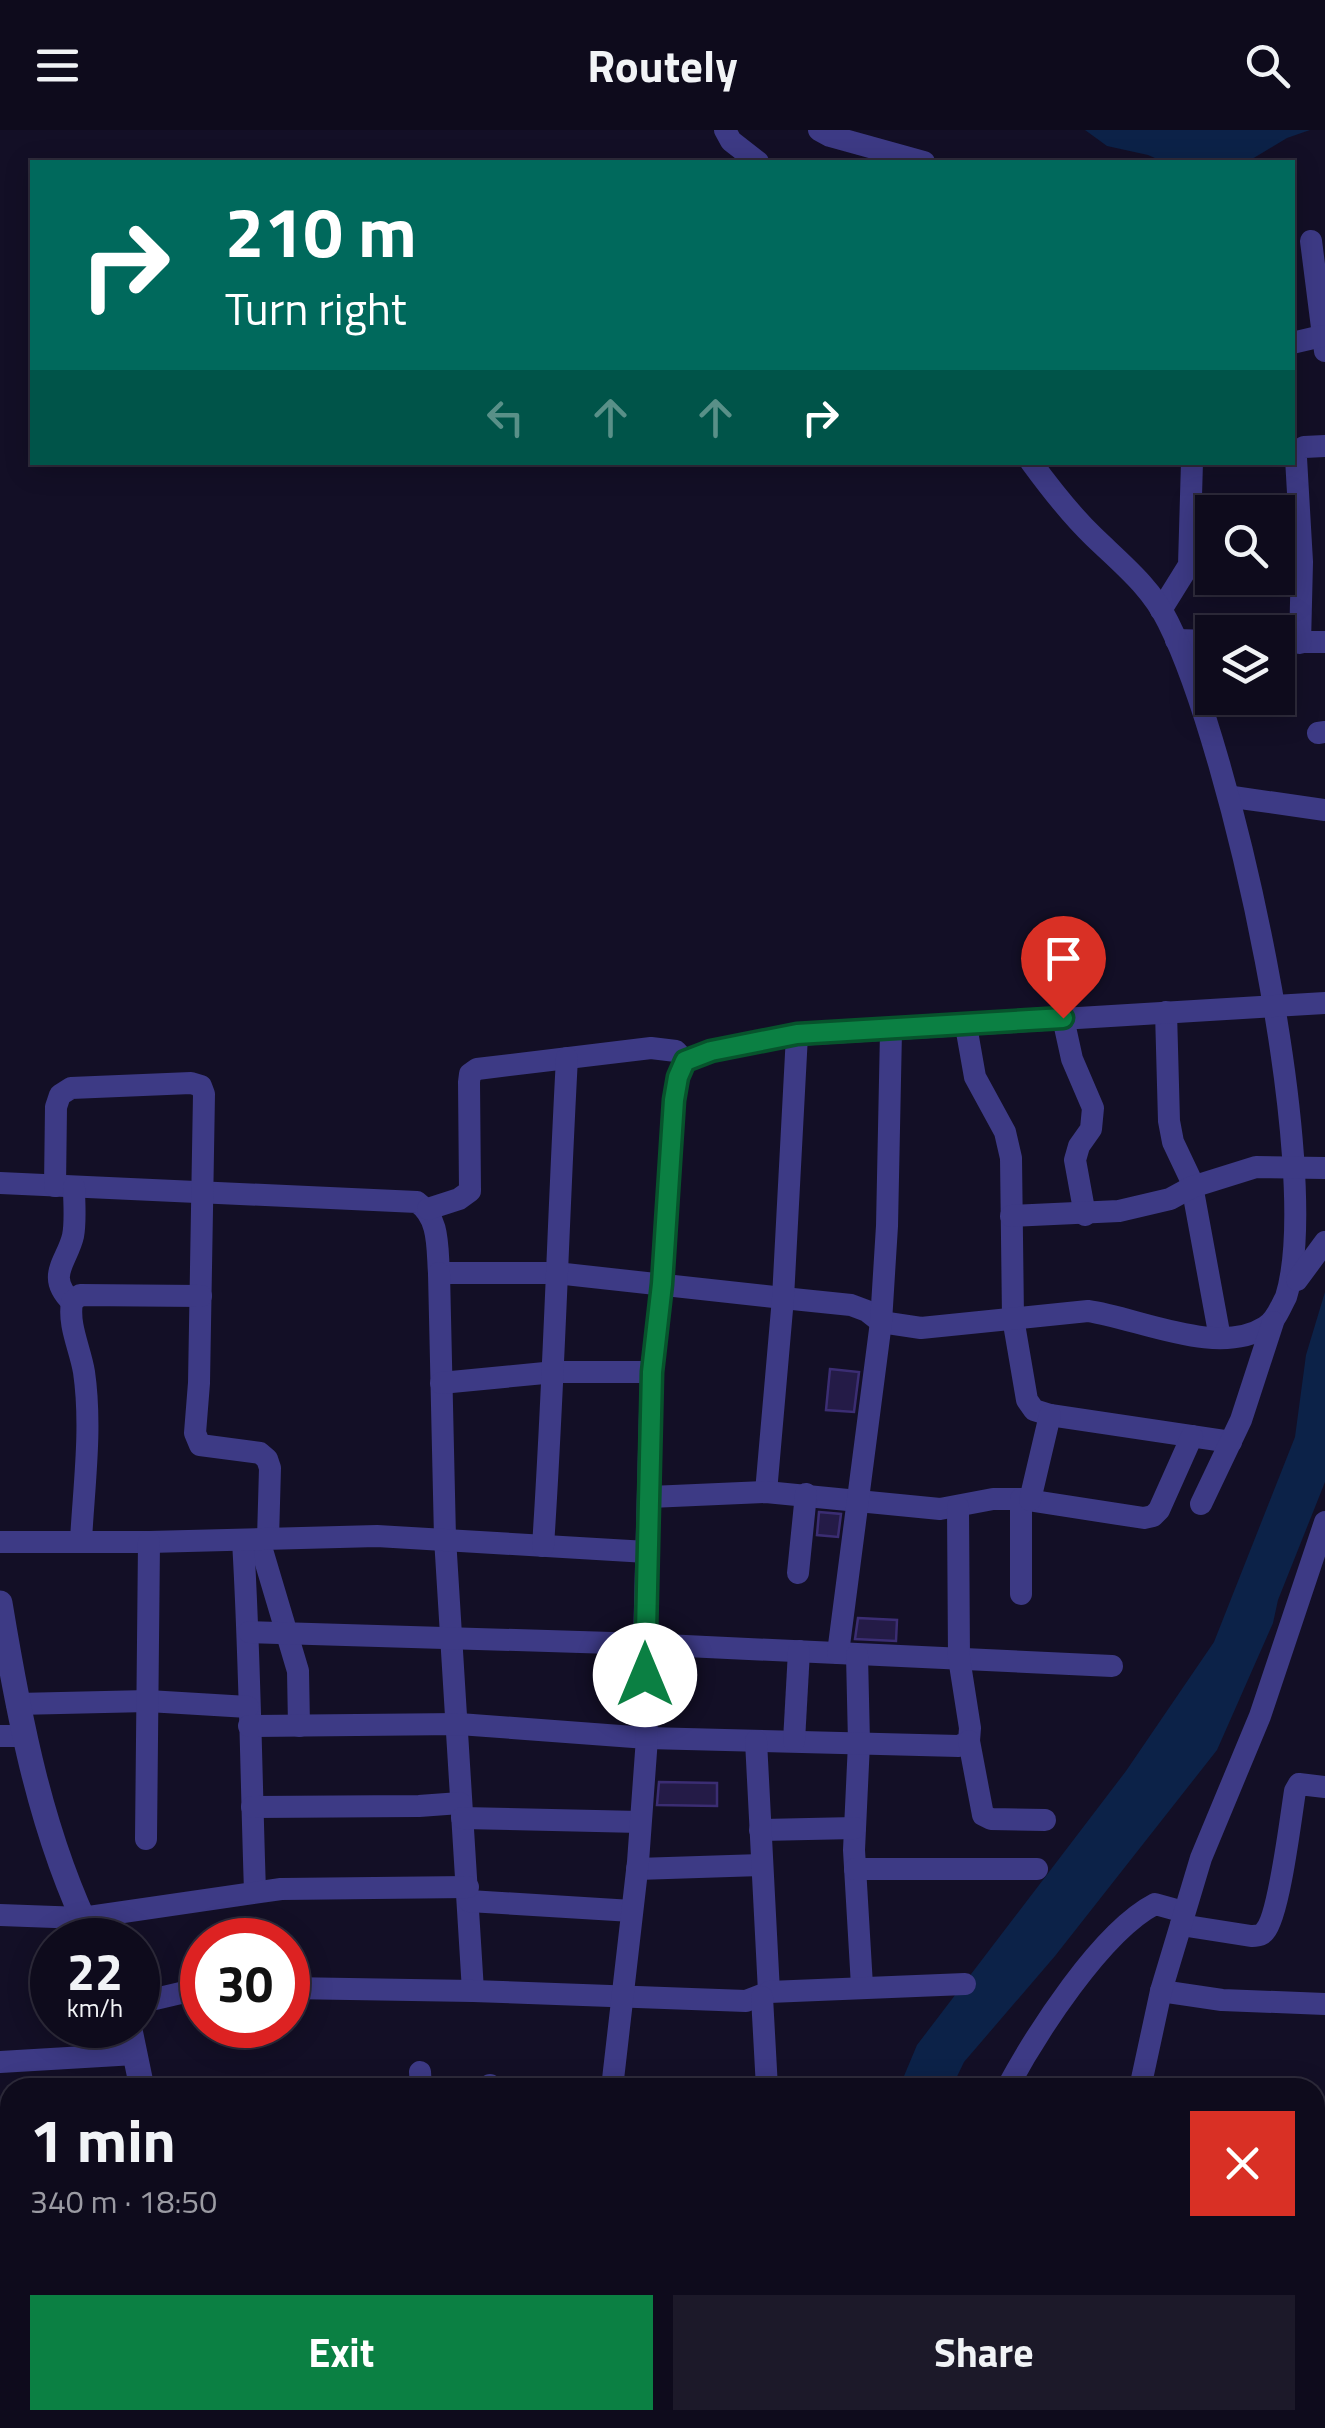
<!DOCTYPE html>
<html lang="en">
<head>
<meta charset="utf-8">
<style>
  body { margin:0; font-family:"Titillium Web",sans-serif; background:#1c1929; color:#f1f3f6; height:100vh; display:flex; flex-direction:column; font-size:38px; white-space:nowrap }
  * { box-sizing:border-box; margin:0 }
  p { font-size:32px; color:#9b9ba3 }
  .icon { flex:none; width:55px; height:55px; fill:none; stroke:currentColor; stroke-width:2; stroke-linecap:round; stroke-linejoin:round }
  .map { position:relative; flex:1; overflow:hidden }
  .drawer { position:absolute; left:0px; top:1948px; width:1325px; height:352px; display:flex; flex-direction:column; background:#0e0b1c; border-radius:30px 30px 0 0; box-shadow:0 5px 25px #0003,0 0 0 2px #2e2b3b }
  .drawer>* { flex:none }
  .hud { position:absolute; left:30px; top:30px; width:1265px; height:305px; border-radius:0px; box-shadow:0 5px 25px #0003,0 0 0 2px #2e2b3b; background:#00695c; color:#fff; overflow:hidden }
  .controls { position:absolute; left:1195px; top:365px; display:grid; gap:20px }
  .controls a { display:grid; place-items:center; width:100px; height:100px; border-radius:0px; background:#0e0b1c; box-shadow:0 5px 25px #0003,0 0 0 2px #2e2b3b; font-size:50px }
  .speed { position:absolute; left:30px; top:1788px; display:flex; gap:20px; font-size:50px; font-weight:700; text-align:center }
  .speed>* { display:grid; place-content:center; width:130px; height:130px; border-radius:50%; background:#0e0b1c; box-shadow:0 5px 25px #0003,0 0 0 2px #2e2b3b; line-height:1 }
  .speed small { font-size:25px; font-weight:400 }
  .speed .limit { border:15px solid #d22; background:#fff; color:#111 }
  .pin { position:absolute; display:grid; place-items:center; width:85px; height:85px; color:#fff; margin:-102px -42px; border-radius:50% 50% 50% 0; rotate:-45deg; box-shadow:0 0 10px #0007 }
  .pin .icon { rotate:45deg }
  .me { position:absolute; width:110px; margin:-55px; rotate:0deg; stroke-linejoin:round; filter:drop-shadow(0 0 8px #0008) }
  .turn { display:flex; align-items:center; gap:35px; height:210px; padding:0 30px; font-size:45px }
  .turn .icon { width:130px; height:130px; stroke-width:2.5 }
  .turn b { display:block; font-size:70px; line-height:85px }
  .lanes { display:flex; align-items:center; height:95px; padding:0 30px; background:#0003; justify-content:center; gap:50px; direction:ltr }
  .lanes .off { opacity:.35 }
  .round { display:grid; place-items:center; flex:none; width:105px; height:105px; border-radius:0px; background:#1c1929 }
  .overview { display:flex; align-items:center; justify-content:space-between; height:170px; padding:0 30px }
  h1 { font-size:60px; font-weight:700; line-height:75px }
  .action { display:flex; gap:20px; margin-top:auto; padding:20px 30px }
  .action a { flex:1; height:115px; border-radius:0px; background:#0b8043; color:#fff; font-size:40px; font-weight:700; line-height:115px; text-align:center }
  .action a+a { background:#1c1929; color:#f1f3f6 }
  header { display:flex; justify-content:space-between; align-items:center; height:130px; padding:0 30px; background:#0e0b1c; font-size:45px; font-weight:700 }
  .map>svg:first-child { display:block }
  .water { fill:#0c2248 }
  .building { fill:#241b47; stroke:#3b2d73; stroke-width:2.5 }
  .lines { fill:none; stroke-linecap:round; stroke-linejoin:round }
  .minor { stroke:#3d3a85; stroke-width:22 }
  .tertiary { stroke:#3d3a85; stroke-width:25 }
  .secondary { stroke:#6f6bff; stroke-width:25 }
  .route-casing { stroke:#07532c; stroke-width:25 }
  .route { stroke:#0b8043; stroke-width:18 }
</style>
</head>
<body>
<header><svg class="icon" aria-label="menu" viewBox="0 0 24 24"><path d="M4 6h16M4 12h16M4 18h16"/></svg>Routely<svg class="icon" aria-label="search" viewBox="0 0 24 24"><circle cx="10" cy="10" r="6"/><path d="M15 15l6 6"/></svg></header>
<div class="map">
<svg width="1325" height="2298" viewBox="0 0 1325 2298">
  <rect width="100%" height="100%" fill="#130f26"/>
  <g class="water">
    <polygon points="1085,0 1310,0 1287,8 1247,32 1164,32 1148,25 1107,16"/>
    <polygon points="1325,1162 1325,1352 1278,1470 1273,1493 1217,1620 1055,1826 964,1932 952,1957 899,1958 917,1915 1126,1641 1214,1512 1295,1307 1306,1225"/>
  </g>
  <g class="building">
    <polygon points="830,1239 859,1242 854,1282 826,1280"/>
    <polygon points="819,1382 841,1384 838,1407 817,1405"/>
    <polygon points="858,1488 897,1490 896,1511 855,1509"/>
    <polygon points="659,1652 717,1653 717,1676 657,1675"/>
  </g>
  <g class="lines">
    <g class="minor">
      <polyline points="725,0 731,11 758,32"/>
      <polyline points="819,0 830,6 924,32"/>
      <polyline points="1311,111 1325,221"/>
      <polyline points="1292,213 1322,206"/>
      <polyline points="1161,480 1189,435 1192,332"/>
      <polyline points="1176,510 1212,511"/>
      <polyline points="1278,512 1325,512"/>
      <polyline points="1300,513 1302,432 1296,328 1297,321 1304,317 1325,316"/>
      <polyline points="1318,603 1325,602"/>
      <polyline points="1233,667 1325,680"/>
      <polyline points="1166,882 1169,991 1173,1012 1191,1050 1220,1208"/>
      <polyline points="1063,888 1072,929 1093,978 1091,999 1079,1016 1075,1030 1085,1085"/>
      <polyline points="966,896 975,947 1005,1002 1011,1028 1013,1188 1027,1270 1034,1280 1050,1285 1231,1312"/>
      <path d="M0,1053l417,19c23,16 20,46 22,71h117l227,25 68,7 16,6 14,11 40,6 167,-17c50,7 130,46 177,16 11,-6 15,-19 21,-30 39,-126 -54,-548 -118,-675 -17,-35 -46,-58 -74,-85 -23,-22 -44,-49 -63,-75"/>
      <polyline points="55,1056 56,977 60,965 71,958 191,953 201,956 204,964 199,1253 195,1303 200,1315 260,1323 267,1329 270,1338 268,1409"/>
      <polyline points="428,1079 459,1069 470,1061 469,952 470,944 477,939 651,918 676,921 685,931"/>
      <polyline points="1011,1086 1119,1081 1170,1069 1192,1057 1256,1037 1325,1038"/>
      <polyline points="439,1143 445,1408 473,1861"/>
      <polyline points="1297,1150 1325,1112"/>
      <path d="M72,1172c-27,-26 -5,-40 1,-66 3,-15 1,-33 1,-49"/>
      <polyline points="441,1253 555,1242 651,1242"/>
      <polyline points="766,1362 783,1168 797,905"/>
      <polyline points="650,1367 766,1362 940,1379 993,1369 1021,1369 1144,1388 1153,1386 1159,1380 1192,1306"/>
      <polyline points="1021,1369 1021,1464"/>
      <polyline points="1030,1370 1050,1285"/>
      <polyline points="1201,1374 1241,1290 1273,1192"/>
      <path d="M81,1410c3,-55 11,-113 3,-168 -4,-24 -16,-46 -12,-70l8,-7 121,1"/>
      <polyline points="259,1410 298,1541 299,1596"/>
      <path d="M243,1411c7,116 8,233 12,350"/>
      <polyline points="0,1412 149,1412 377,1406 647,1422"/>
      <path d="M543,1416c11,-163 15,-325 24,-488"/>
      <polyline points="798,1443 806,1364"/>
      <polyline points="249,1502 644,1514 1112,1536"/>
      <polyline points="838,1523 881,1192 887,1096 891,901"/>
      <polyline points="857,1525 859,1613 854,1720 862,1856"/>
      <polyline points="17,1574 148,1571 248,1577"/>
      <polyline points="249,1596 459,1594 647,1608 959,1616 969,1611 970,1598 959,1528 958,1377"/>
      <polyline points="0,1606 26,1606"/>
      <polyline points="794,1611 799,1521"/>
      <polyline points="969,1611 983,1685 991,1689 1045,1690"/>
      <polyline points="252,1677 419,1676 460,1673"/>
      <polyline points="462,1688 640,1692"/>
      <polyline points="760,1700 855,1698"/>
      <polyline points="146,1709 149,1412"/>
      <polyline points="637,1739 761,1735"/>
      <polyline points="855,1739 1037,1739"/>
      <polyline points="469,1771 632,1781"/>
      <polyline points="0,1785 82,1788 281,1759 468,1757"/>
      <path d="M1181,1795l70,11c7,-1 9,1 14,-5 14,-15 26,-115 30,-140l4,-7 26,3"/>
      <polyline points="288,1858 473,1861 746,1871 769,1862 756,1611"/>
      <polyline points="1161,1861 1222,1870 1325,1874"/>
      <polyline points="769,1862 965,1854"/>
      <polyline points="762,1867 767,1958"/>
      <polyline points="138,1873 202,1858"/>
      <polyline points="0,1932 135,1924"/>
      <polyline points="420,1942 421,1958"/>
      <polyline points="490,1958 490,1955"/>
      <polyline points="612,1958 638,1732 647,1608 644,1514 651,1242 662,1154 674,969 678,947 685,931 711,921 797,905 1325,873"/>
      <path d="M1007,1958c29,-54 94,-156 148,-184l29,8"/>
      <polyline points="1140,1958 1161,1861 1201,1728 1260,1586 1325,1392"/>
      <polyline points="1315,1990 1325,1988"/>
      <polyline points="9,2029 10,2039"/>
      <polyline points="0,2097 10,2097"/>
      <polyline points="38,2290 39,2298"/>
      <polyline points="766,2298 772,2290"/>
    </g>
    <g class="tertiary">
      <path d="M0,1473c19,115 41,232 93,337"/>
      <polyline points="129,1895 142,1958"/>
      <polyline points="1315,2082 1325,2082"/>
      <polyline points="663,2290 663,2298"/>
      <polyline points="142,2298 142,2290"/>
    </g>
    <g class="secondary">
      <polyline points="597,2290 623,2298"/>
      <polyline points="271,2298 388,2290"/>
    </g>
  </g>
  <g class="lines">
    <defs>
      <polyline id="route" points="645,1545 652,1242 662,1154 674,970 678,947 685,931 711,921 797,904 1063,888"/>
    </defs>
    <use href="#route" class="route-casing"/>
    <use href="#route" class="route"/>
  </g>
</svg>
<div class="controls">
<a><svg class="icon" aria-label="search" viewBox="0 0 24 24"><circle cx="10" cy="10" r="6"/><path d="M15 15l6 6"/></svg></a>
<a><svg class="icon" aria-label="layers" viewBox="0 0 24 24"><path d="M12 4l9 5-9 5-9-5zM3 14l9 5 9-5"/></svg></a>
</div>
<div class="speed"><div>22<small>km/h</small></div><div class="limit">30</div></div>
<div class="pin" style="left:1063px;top:888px;background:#d93025"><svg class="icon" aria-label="arrive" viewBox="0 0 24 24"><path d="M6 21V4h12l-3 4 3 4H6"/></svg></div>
<svg class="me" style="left:645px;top:1545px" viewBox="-20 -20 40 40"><circle r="19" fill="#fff"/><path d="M0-13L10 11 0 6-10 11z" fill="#0b8043"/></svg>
<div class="hud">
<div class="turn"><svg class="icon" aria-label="right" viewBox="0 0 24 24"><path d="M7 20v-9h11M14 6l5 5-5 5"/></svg><div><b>210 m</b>Turn right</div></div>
<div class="lanes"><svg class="icon off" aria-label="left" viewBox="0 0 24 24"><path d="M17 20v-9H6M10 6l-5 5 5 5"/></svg><svg class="icon off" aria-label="ahead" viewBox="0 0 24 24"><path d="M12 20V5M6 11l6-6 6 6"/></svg><svg class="icon off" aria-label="ahead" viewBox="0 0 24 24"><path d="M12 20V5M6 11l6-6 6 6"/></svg><svg class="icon" aria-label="right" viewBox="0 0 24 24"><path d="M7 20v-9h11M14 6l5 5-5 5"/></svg></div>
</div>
<section class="drawer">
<div class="overview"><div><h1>1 min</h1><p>340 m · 18:50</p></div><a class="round" style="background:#d93025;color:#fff"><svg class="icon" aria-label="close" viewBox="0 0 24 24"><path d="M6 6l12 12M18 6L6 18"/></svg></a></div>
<div class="action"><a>Exit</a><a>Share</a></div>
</section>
</div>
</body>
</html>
